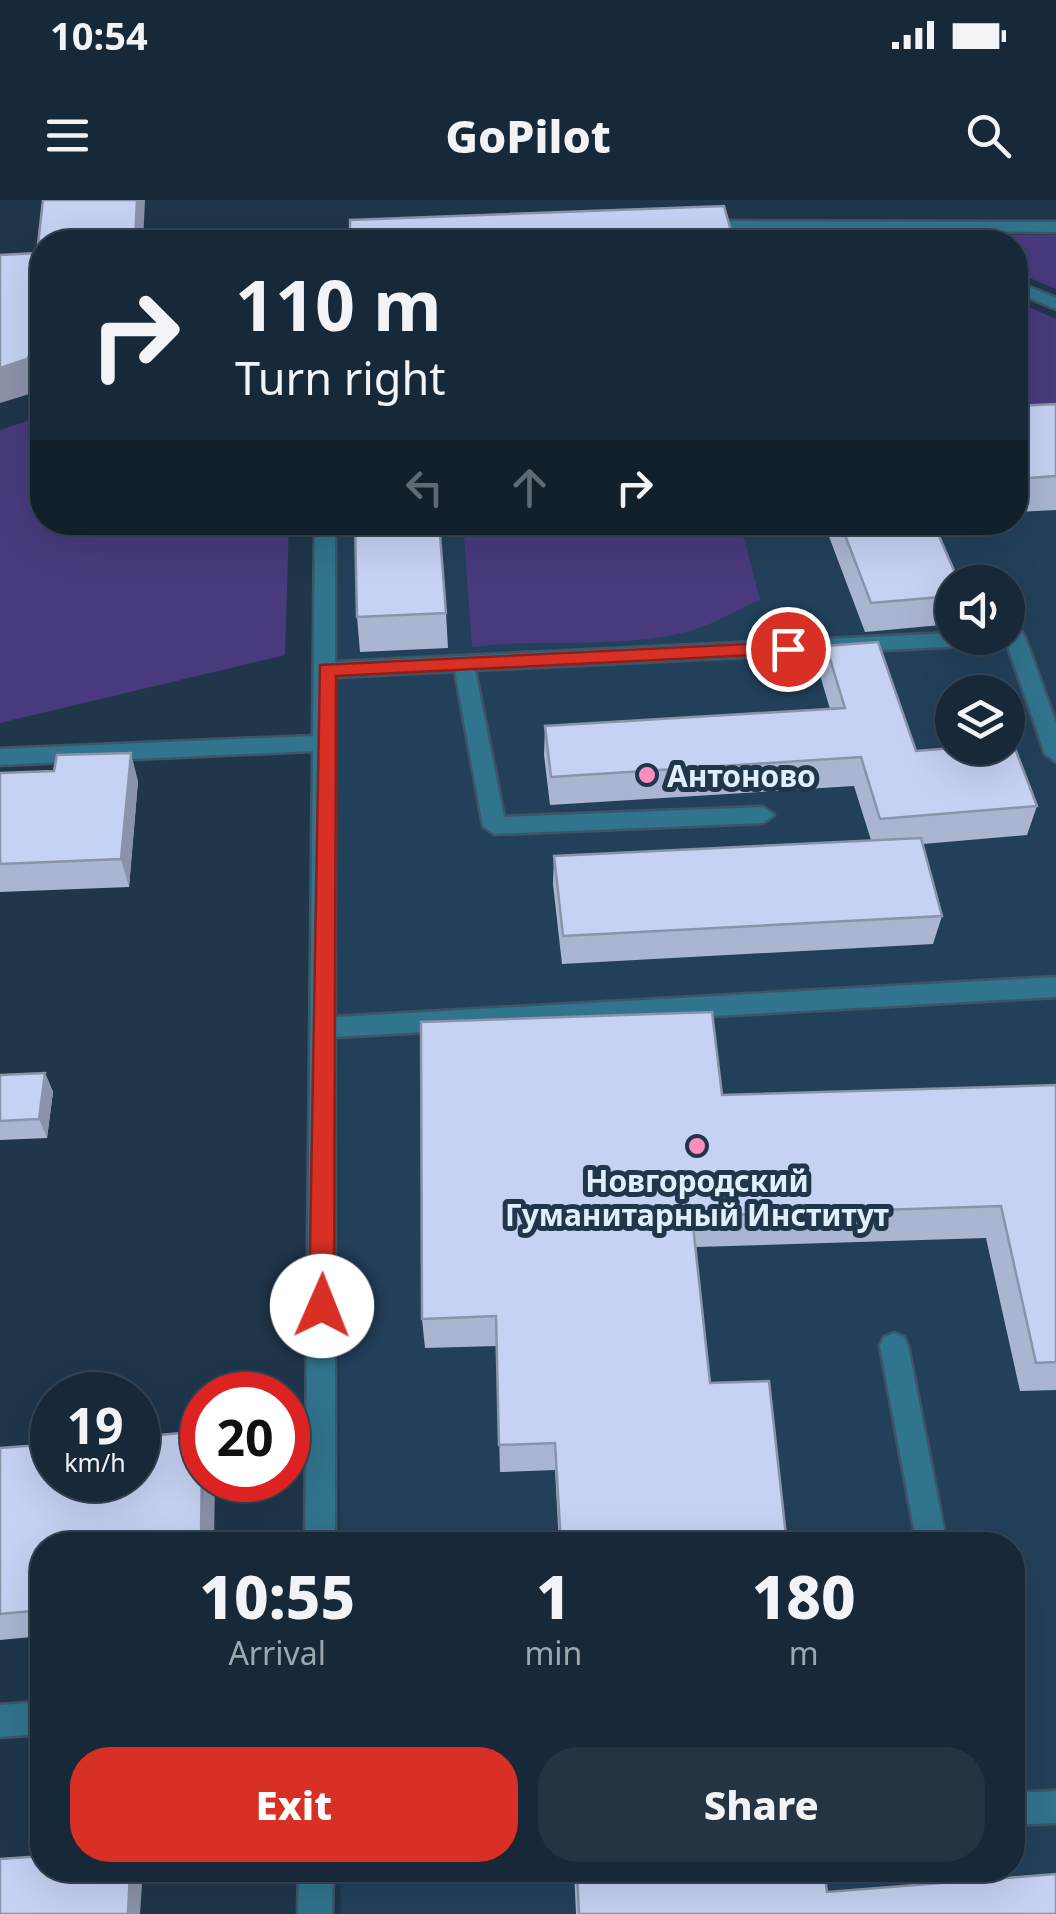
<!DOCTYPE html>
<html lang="en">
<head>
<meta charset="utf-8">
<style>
  body { margin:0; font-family:"Noto Sans",sans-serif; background:#243443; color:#f1f3f6; height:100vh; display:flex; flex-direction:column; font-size:38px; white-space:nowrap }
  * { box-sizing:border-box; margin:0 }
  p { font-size:32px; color:#9ea6ae }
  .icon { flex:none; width:55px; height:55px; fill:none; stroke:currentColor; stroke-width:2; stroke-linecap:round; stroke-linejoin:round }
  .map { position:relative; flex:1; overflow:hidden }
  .details { position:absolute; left:30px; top:1332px; width:995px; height:350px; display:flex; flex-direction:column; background:#172838; border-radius:40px; box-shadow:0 10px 40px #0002,0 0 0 2px #364453 }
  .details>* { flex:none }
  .top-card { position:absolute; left:30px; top:30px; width:998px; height:305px; border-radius:40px; box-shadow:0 10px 40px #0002,0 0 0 2px #364453; background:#172838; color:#f1f3f6; overflow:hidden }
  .controls { position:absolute; left:935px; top:365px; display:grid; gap:20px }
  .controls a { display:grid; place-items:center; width:90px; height:90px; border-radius:50%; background:#172838; box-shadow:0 10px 40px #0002,0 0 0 2px #364453; font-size:50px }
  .speed { position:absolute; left:30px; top:1172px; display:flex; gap:20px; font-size:50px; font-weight:700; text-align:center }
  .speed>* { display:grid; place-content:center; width:130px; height:130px; border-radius:50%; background:#172838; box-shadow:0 10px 40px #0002,0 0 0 2px #364453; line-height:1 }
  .speed small { font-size:25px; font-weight:400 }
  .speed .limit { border:15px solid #d22; background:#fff; color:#111 }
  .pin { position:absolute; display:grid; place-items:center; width:85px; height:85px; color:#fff; margin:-42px; border:5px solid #fff; border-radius:50%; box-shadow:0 2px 10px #0007 }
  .me { position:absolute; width:110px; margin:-55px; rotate:1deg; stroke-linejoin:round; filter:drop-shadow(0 0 8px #0008) }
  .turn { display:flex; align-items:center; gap:35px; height:210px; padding:0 40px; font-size:45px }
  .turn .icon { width:130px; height:130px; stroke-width:2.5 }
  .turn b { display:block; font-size:70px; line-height:85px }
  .lanes { display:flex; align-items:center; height:95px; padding:0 40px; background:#0003; justify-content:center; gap:50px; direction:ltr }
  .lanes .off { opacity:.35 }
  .eta { display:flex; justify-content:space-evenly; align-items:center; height:170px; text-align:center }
  .eta b { font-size:60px; font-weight:800; line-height:70px }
  .action { display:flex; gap:20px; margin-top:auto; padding:20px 40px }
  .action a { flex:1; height:115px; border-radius:40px; background:#d93025; color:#fff; font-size:40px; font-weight:800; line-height:115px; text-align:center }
  .action a+a { background:#243443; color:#f1f3f6 }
  .status { display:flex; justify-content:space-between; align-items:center; height:70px; padding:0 50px; background:#172838; direction:ltr }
  .status svg { height:28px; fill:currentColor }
  header { display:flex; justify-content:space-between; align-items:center; height:130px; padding:0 40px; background:#172838; font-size:45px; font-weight:800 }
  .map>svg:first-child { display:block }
  .built { fill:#23405a; fill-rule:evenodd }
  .green { fill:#483a7d }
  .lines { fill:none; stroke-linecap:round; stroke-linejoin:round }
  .minor-casing { stroke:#3e5467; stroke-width:5 }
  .minor { fill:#31748d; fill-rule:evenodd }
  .wall { fill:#aab5d1 }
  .shaded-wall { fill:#8b93aa }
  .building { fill:#c6d2f3; stroke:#8b93aa; stroke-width:2.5 }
  .route { fill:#d93025; stroke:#8d1f18; stroke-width:2.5 }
  .poi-dot { fill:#fd8ebe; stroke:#1f364b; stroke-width:4 }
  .labels { text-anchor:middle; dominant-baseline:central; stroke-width:10; stroke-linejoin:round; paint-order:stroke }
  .poi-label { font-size:30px; font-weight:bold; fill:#e1effc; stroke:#1f364b; text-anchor:start }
</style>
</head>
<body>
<div class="status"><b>10:54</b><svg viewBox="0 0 49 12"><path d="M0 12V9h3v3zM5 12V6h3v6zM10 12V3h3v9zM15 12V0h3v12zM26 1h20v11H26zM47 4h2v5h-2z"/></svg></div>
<header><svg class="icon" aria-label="menu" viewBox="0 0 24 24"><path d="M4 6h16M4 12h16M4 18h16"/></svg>GoPilot<svg class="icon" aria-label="search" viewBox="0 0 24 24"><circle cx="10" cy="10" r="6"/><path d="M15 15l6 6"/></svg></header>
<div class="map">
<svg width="1056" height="1714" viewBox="0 0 1056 1714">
  <rect width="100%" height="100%" fill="#1f364b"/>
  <path class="built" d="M1056,221v1493h-715l-1,-44h672v-325h-672l-3,-1022 678,-1v-98zM952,382h56v56h-56zM952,492h56v56h-56z"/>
  <g class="green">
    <polygon points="923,34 1056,35 1056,89 1015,72 1015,42 944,42"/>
    <polygon points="1015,101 1056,119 1056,206 1015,209"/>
    <polygon points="42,216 42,322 289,323 285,455 0,523 0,230"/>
    <path d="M463,323h277l20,77c-21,9 -42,22 -64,29 -71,22 -151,8 -224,18z"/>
  </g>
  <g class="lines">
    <defs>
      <g id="minor">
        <polygon points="696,21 1056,22 1056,32 690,29 688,26"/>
        <polygon points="1015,81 1056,98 1056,109 1015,92"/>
        <polygon points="315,322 335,322 335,462 952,433 952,438 1008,438 1008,430 1022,432 1025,437 1056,523 1056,562 1045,554 1007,444 475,470 504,617 763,607 774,615 763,623 494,634 483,626 455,471 335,477 335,817 1056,777 1056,797 335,837 335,1345 305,1345 313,551 0,565 0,549 313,536"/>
        <polygon points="894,1133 904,1137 908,1146 947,1345 917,1345 880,1146 884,1137"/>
        <polygon points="42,1502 42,1534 0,1537 0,1505"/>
        <polygon points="1056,1591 1056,1623 1012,1625 1012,1593"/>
        <polygon points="299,1670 333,1670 332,1714 298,1714"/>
      </g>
    </defs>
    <use href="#minor" class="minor-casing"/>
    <use href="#minor" class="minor"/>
  </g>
  <g class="wall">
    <polygon points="1056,204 1056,310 1015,312 1015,206"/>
    <polygon points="826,322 933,322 952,382 952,424 865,432 825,326"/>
    <polygon points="446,413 448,448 360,452 357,417"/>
    <polygon points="826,446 916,551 1037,606 1027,635 923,644 942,716 933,744 562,764 553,684 554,656 871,640 854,586 550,605 544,555 545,526 830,509 820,475"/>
    <polygon points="0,573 138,581 129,687 0,692"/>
    <polygon points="45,873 53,892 47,938 0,940 0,875"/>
    <polygon points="1056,885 1056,1190 1020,1191 986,1038 696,1047 710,1183 787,1345 559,1345 555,1270 500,1272 497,1146 425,1148 422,1119 722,895"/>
    <polygon points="0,1248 42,1345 42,1436 0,1440"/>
    <polygon points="574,1670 824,1670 827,1692 1056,1714 576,1714"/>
  </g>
  <g class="shaded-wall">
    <polygon points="137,0 145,0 143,42 135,42"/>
    <polygon points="42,137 42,181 36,192 0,203 0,168"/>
    <polygon points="131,553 138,581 129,687 121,659"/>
    <polygon points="45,873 53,892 47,938 39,919"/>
    <polygon points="203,1280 215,1280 214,1345 201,1345"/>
    <polygon points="130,1670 143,1670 140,1714 128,1714"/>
  </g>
  <g class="building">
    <polygon points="43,0 137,0 135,42 42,42 42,137 27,159 0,168 0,55 37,53"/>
    <polygon points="724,6 734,42 350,42 350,20"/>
    <polygon points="1056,204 1056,276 1015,279 1015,206"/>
    <polygon points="355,322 439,322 446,413 357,417"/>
    <polygon points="840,322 933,322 959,382 952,382 952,396 871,403"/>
    <polygon points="878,442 916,551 954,548 1008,548 1008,543 1013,543 1037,606 880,619 861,557 551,577 545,526 845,508 826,446"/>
    <polygon points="131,553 121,659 0,664 0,573 54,571 57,555"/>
    <polygon points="921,638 942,716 563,736 554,656"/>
    <polygon points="712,812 722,895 1056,885 1056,1162 1036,1163 1001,1006 692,1016 710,1183 769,1181 787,1345 561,1345 555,1243 499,1245 496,1116 422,1119 421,822"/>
    <polygon points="45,873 39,919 0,921 0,875"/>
    <polygon points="202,1231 201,1345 42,1345 42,1410 0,1414 0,1248 52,1244 52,1280 138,1280 138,1237"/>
    <polygon points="42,1656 42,1670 130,1670 128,1714 0,1714 0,1659"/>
    <polygon points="577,1670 824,1670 827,1692 1056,1674 1056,1714 579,1714"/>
  </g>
  <polygon class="route" points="788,442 795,444 795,453 336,476 334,1106 322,1118 313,1114 309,1106 320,465"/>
  <g class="poi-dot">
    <circle cx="647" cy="575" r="10"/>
    <circle cx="697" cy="946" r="10"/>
  </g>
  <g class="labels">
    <g class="poi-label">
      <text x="667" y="575">Антоново</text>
      <text x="697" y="980" text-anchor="middle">Новгородский<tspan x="697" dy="34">Гуманитарный Институт</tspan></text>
    </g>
  </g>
</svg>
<div class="controls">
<a><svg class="icon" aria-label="sound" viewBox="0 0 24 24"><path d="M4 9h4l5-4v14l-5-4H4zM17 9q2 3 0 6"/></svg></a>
<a><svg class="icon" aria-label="layers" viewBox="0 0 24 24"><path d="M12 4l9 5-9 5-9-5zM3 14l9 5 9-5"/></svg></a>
</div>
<div class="speed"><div>19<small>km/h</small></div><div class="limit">20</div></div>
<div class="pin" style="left:788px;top:449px;background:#d93025"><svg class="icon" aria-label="arrive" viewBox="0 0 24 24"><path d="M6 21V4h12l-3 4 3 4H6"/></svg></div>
<svg class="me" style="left:322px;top:1106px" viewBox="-20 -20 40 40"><circle r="19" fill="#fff"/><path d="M0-13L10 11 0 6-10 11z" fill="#d93025"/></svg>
<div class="top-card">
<div class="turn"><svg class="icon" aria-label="right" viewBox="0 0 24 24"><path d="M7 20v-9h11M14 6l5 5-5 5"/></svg><div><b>110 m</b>Turn right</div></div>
<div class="lanes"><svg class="icon off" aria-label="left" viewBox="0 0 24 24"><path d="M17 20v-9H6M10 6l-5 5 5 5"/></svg><svg class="icon off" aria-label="ahead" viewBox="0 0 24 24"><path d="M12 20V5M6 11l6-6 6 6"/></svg><svg class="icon" aria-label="right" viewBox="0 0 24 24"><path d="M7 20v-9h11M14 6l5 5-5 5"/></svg></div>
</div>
<section class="details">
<div class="eta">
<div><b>10:55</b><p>Arrival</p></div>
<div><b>1</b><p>min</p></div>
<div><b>180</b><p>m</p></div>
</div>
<div class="action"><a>Exit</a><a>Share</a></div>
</section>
</div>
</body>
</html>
